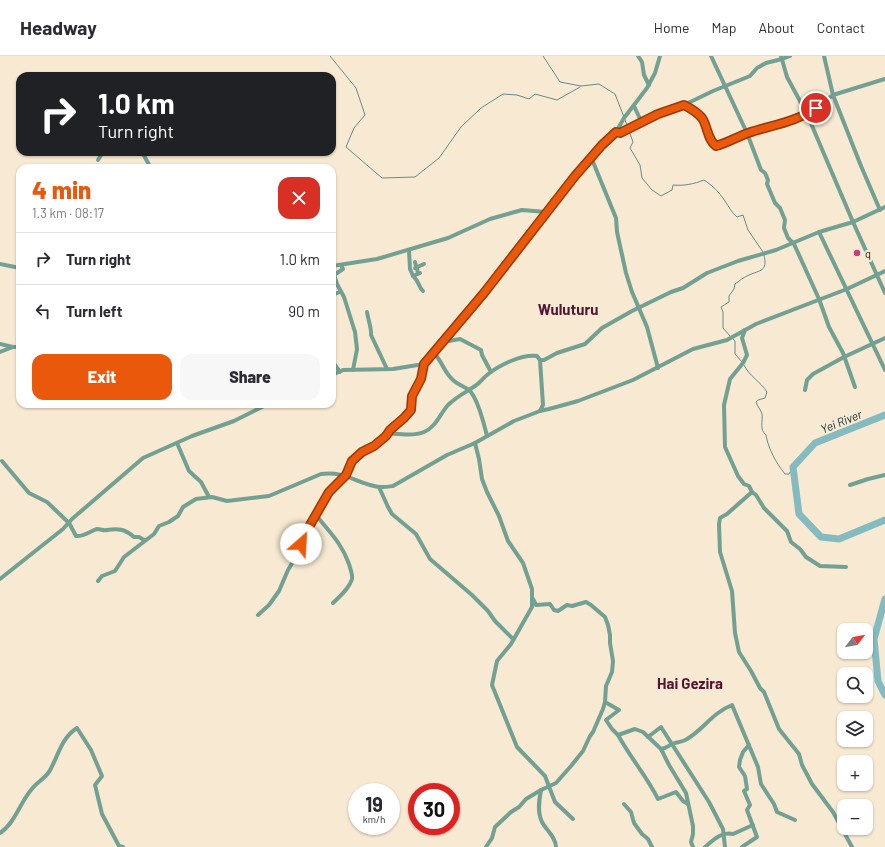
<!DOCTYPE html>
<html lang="en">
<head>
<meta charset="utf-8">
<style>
  body { margin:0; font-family:Barlow,sans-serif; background:#f7f7f7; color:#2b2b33; height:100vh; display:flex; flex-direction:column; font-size:15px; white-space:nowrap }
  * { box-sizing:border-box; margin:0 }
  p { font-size:13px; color:#7c7c81 }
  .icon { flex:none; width:22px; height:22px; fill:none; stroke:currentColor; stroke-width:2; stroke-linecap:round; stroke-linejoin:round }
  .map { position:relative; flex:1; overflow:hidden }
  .side { position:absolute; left:16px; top:108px; width:320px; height:244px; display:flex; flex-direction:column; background:#fff; border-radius:12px; box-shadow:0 1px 3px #0004 }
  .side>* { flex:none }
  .hud { position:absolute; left:16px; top:16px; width:320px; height:84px; border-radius:12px; box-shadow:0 1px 3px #0004; background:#202124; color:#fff; overflow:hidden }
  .needle { width:26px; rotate:59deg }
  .fabs { position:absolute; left:837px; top:567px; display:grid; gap:8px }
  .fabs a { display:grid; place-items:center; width:36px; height:36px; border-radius:8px; background:#fff; box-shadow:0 1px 3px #0004; font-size:20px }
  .speed { position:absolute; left:348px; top:727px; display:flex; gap:8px; font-size:20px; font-weight:700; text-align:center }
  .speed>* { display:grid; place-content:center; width:52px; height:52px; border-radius:50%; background:#fff; box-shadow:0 1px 3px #0004; line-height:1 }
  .speed small { font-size:10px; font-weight:400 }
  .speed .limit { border:6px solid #d22; background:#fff; color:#111 }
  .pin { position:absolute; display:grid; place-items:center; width:34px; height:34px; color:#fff; margin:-17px; border:2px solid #fff; border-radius:50%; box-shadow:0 1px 4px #0007 }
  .me { position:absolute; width:44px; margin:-22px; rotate:26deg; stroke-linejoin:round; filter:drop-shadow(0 0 3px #0008) }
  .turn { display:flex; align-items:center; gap:14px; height:84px; padding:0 16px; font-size:18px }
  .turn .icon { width:52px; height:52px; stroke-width:2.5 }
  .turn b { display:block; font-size:28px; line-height:34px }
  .round { display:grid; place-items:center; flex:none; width:42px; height:42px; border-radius:12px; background:#f7f7f7 }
  .head { display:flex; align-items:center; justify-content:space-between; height:68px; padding:0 16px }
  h1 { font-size:24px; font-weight:800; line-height:30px; color:#ea580c }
  .button { display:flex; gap:8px; margin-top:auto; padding:8px 16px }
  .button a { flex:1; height:46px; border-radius:12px; background:#ea580c; color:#fff; font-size:16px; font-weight:800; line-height:46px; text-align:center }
  .button a+a { background:#f7f7f7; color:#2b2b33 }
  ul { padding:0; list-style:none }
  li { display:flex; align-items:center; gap:12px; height:52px; padding:0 16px; border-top:1px solid #e1e1e2 }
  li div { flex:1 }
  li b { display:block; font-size:15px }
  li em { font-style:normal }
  header { display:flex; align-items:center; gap:24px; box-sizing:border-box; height:56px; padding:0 20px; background:#fff; border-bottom:1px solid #e1e1e2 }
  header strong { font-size:19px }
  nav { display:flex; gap:22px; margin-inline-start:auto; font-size:14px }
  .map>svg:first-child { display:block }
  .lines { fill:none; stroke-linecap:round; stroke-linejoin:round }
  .stream { stroke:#668b8c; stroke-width:1 }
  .river { stroke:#84bbc1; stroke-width:7 }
  .street { stroke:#72a093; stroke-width:4 }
  .route-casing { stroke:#983908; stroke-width:10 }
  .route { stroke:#ea580c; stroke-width:7 }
  .poi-dot { fill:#c53e7d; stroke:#f7e9d2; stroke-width:1.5 }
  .labels { text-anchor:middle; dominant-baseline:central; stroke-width:4; stroke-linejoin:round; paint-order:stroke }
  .poi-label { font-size:11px; fill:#201b12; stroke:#f7e9d2; text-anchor:start }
  .water-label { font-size:12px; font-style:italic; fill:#143134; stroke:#f7e9d2 }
  .district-label { font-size:15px; font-weight:bold; fill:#551433; stroke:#f7e9d2 }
</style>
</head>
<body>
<header>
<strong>Headway</strong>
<nav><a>Home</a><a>Map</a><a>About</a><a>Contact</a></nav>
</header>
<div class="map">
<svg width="885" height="791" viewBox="0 0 885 791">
  <rect width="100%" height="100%" fill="#f7e9d2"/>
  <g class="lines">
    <g class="stream">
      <polyline points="330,0 356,32 365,59 354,72 346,91 382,122 415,121 439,102 461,71 481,52 503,38 517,39 529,43 535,38 557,44 580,31"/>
      <polyline points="543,0 560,26 581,30 599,28 615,38 624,61"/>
      <polyline points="625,64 628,72"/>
      <path d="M629,75l4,11 -3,6 10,17 2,13 10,12 9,6 11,-6 1,-5c11,1 21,-1 31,-5 9,6 15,12 21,21 4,6 7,12 12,16l6,-2 5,15 15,22"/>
      <path d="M731,281l-8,-9v-16l-2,-5 8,-5v-6l5,-7 1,-5c4,-3 9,-7 14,-9 11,-5 19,-3 15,-20"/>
      <polyline points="733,283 735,285 735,298 742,306"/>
      <path d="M744,309c5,11 17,17 23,27l-2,6 -7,2 -2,2c1,4 5,8 6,12 1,8 -3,15 4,21 2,13 10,28 19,39h4l4,-7"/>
    </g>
    <g class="river">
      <polyline points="885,359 815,387 793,411 799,458 821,481 839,483 885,464"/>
      <polyline points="885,543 874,583 878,625 885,639"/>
    </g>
    <g class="street">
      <polyline points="638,0 642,6 644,19 649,29"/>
      <polyline points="711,0 747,77 761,114 765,117 768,124 767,128 775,147 780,152 785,164 784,172 788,182 794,188 819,243 829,271 843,297 855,331"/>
      <polyline points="781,0 787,21 807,58 853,166 885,237"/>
      <polyline points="824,0 833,39 861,110 880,154"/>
      <path d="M684,49c6,3 13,7 18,13 6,9 5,21 14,28l12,-4 19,-9 45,-12 15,-7 26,-19 52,-16"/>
      <polyline points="634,50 642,67 658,58 684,49 713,35 750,20 757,12 766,7 782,3 790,0"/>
      <polyline points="616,76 620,77 642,67"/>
      <polyline points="138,96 143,98 151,112"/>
      <polyline points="591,101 616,162 617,176 626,217 632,236 647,271 658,312"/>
      <polyline points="98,104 103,96"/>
      <polyline points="819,176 885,314"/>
      <polyline points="409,194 410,213 413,220 420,217"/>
      <polyline points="415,206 418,217"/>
      <polyline points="0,208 20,212"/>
      <polyline points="341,209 343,213 334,219 337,228 344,241 355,276 357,293 353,314"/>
      <polyline points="332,210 377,203 448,182 490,163 522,154 546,156"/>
      <polyline points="415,212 424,208"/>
      <path d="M413,220c7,6 5,11 10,15"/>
      <polyline points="332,239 340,236"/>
      <path d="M367,256c1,7 5,18 4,23l16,34"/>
      <polyline points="745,274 742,282 747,299 743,307 730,323 724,349 725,391 738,420 744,428 749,430 752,436 727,458 720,462 719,468 720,496 732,535 735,577 739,596 751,615 760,632 764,636 779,673 799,698 802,709 812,728 833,756 852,791"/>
      <polyline points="443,286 460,283 481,294 482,299 491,316"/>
      <polyline points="0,288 13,291 20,291"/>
      <polyline points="0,296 13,291"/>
      <path d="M434,297c7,7 10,18 17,25 6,7 13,8 18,12 9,8 15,34 18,46"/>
      <polyline points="332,305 340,316"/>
      <polyline points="332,319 343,314 393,313 424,308 484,237 575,120 602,89 616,76 624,62 647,32 655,17 660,0"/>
      <polyline points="805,334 807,324 813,318 844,301 885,282"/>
      <polyline points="540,355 543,349 540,304"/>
      <polyline points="387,379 404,362 411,354 412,340 421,323 424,308"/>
      <polyline points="177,387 189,415 201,426 209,441"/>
      <polyline points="475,387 479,403 482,423 487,436 499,460 508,485 523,507 532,533 532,551 511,588 497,605 492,629 517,691 545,720 555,746 573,763"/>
      <path d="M2,405l27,32 18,9 22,21 7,13c8,1 14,-5 21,-7 4,0 7,2 10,1 11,-2 18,-1 27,7h5l5,3"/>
      <polyline points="850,429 868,423 885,419"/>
      <polyline points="379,431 388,451 392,458 416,478 430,503 472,539 488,555 495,565 513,583"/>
      <polyline points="752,436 756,439 764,452 787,475 791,486 800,493 806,501 820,510 846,511"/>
      <path d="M316,459c14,18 25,27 33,49 1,4 4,11 3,15 -3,10 -12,17 -19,24"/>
      <polyline points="0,523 63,473 72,463 143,402 192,380 234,365 268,348"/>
      <path d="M98,525l4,-5 13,-5 9,-14 30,-23 5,-8 10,-4 9,-6 5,-9 13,-8 16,-2 15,4 42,-5 52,-22c23,-3 32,7 53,12 6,2 12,1 19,0l54,-31 28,-12 39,-22 26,-10 9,-2 29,-8 55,-21 60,-31 34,-9 29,-16 91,-35 38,-18"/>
      <path d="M258,559l11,-10 10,-14 9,-21 9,-15 9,-23 23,-40 17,-17 7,-14 9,-9 12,-6 16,-12c12,-1 22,3 34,-2 12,-5 16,-18 24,-27 8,-8 18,-13 27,-19 5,-3 8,-8 12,-11 12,-10 35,-21 50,-19l3,4h4l13,-7 28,-9 17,-16 30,-17 39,-19 12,-4 24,-15 31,-12 38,-11 43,-18 34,-10 32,-15"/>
      <polyline points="605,646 619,654 606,664 612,673 618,679 635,673 643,676 661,693 669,709 686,737 693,770 693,778 691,786 693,791"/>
      <path d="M618,679c12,22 29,42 40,64l18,-7 7,9 5,3"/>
      <polyline points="648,681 661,671 709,746 723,773 725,791"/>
      <path d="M661,693c6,-1 7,-3 11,-5 5,-2 11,-2 15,-5 17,-10 25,-26 45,-34l26,62 3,17 13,20 3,8 18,8"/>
      <path d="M541,734c-2,10 -4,22 1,32 4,8 14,15 14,25"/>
      <polyline points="624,748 631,756 634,767 642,778 648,783 652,791"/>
      <path d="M0,777c15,-10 20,-30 31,-43 5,-7 13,-11 18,-18 9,-15 12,-34 28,-44l14,22 11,26 -7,9 7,29 17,32 4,1"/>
      <polyline points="486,791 492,782 495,771 511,756 519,751 526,743 541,734 556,727 571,710 583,695 590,680 593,676 603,653 605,646 606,630 612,616 613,605 610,587 610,579 608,569 605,561 591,549 586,546 572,550 567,549 558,555 554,554 550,548 536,549 533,543"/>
      <path d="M705,791c8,-7 17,-16 28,-13l20,-9"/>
      <polyline points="742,791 757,781 747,754 750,749 744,735 747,733 745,720 739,711 740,704 743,696 749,689"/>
    </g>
  </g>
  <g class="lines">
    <defs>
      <path id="route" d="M301,488l5,-12 23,-40 17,-17 6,-14 10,-9 12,-6 12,-10 4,-6 14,-12 7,-8 1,-14 9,-17 3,-15 60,-71 91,-117 27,-31 14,-13 4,1 38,-19 26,-9c6,3 13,7 18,13 6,9 5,21 14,28 11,-3 21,-9 32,-13 24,-8 48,-11 68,-25"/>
    </defs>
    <use href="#route" class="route-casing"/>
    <use href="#route" class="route"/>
  </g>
  <circle class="poi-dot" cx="857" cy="197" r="4"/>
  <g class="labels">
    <g class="poi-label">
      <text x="865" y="197">q</text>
    </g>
    <g class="water-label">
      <text transform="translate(841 365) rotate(-22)">Yei River</text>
    </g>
    <g class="district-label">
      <text x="568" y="253">Wuluturu</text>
      <text x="690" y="627">Hai Gezira</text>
    </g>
  </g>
</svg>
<div class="fabs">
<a><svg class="needle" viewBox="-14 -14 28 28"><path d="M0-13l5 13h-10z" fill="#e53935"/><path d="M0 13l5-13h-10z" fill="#7c7c81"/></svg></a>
<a><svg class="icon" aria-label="search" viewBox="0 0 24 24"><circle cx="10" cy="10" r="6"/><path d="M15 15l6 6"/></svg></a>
<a><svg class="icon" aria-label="layers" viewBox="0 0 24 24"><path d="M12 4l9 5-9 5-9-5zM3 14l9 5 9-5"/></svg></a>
<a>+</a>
<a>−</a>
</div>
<div class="speed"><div>19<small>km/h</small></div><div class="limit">30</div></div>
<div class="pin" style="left:816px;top:52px;background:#d93025"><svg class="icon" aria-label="arrive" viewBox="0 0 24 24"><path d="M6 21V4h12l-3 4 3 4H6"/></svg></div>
<svg class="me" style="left:301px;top:488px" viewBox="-20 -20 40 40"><circle r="19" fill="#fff"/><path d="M0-13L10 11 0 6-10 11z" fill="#ea580c"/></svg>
<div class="hud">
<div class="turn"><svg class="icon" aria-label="right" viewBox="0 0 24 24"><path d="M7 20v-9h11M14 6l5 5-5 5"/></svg><div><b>1.0 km</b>Turn right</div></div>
</div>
<section class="side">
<div class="head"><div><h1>4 min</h1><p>1.3 km · 08:17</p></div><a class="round" style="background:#d93025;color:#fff"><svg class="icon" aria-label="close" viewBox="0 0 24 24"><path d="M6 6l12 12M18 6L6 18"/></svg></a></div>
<ul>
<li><svg class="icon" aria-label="right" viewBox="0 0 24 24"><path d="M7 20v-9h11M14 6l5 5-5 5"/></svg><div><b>Turn right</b></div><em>1.0 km</em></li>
<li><svg class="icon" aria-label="left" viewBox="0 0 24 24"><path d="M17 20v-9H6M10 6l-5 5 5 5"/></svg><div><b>Turn left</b></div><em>90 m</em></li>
</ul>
<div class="button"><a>Exit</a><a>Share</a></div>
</section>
</div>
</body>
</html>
